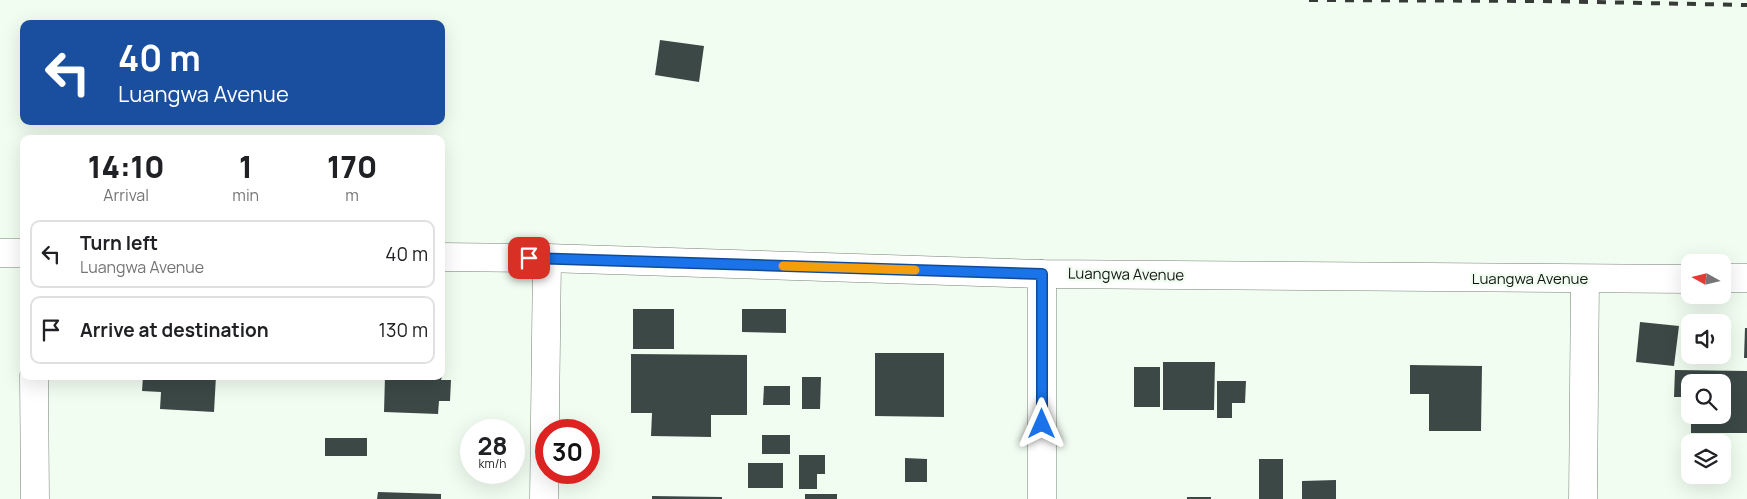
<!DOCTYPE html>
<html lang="en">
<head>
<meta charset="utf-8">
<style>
  body { margin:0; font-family:Manrope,sans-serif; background:#f2f2f2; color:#202124; height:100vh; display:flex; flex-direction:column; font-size:19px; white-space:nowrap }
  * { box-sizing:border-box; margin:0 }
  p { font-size:16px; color:#757577 }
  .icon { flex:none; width:28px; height:28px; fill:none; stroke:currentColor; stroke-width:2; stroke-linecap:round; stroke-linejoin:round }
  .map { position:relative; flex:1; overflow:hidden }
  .side { position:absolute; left:20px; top:135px; width:425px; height:245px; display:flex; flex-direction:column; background:#fff; border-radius:10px; box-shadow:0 5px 20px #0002 }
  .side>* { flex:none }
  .hud { position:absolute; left:20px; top:20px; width:425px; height:105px; border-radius:10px; box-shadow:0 5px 20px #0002; background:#1a4fa0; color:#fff; overflow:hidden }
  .needle { width:32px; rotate:278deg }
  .controls { position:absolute; left:1681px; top:254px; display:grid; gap:10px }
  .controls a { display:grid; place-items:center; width:50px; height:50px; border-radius:10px; background:#fff; box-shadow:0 5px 20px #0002; font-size:25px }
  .speed { position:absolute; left:460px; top:419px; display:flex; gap:10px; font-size:25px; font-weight:700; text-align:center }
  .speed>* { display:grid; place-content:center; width:65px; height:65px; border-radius:50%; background:#fff; box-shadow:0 5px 20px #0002; line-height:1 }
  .speed small { font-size:12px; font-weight:400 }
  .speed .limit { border:8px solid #d22; background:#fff; color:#111 }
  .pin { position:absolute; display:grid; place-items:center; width:42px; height:42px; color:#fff; margin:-21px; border-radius:10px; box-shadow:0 2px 8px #0006 }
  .me { position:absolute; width:55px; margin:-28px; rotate:0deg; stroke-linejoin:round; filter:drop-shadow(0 0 4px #0008) }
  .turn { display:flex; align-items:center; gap:18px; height:105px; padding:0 15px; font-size:22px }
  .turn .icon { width:65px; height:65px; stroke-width:2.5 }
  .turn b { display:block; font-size:35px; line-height:42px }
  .eta { display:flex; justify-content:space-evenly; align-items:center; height:85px; text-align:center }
  .eta b { font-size:30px; font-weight:800; line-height:35px }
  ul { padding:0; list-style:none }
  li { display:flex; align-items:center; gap:15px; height:68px; margin:0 10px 8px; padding:0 5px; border:2px solid #e0e0e0; border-radius:10px }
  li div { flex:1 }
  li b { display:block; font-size:19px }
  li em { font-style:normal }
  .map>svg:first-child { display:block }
  .building { fill:#3b4845 }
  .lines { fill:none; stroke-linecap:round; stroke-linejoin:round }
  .minor-casing { stroke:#778077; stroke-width:29 }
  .minor { stroke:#fff; stroke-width:28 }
  .rail { stroke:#373b37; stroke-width:4; stroke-dasharray:9 9; stroke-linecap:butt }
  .route-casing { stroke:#114b97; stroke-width:12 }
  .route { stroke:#1a73e8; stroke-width:9 }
  .slow { stroke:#f59e0b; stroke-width:9 }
  .labels { text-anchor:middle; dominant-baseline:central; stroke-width:5; stroke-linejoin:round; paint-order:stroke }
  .street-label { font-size:15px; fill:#141714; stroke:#f2fdf2 }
</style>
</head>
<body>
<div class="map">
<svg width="1747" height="499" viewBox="0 0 1747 499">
  <rect width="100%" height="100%" fill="#f2fdf2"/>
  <g class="building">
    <polygon points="660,40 704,46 699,82 655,75"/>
    <rect x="633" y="309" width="41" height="40"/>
    <polygon points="742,309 786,309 786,333 742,332"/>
    <polygon points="1640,322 1679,326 1674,366 1636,362"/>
    <polygon points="1685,328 1690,329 1690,355 1683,354"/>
    <polygon points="1745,328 1747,328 1747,358 1744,358"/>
    <polygon points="1722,332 1731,333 1728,359 1703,356 1722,355"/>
    <polygon points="875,353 944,353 944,417 875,416"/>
    <polygon points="631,354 747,355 747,415 711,415 711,437 651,436 652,413 631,413"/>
    <polygon points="1163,362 1215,362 1214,410 1163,410"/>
    <polygon points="1410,365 1482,366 1481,431 1429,431 1429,394 1410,394"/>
    <rect x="1134" y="367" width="26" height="40"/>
    <polygon points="1675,370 1747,371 1747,433 1691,433 1691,415 1722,415 1722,382 1690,382 1690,397 1674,397"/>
    <polygon points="143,376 216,376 214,412 160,409 161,392 142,391"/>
    <polygon points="385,376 442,376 441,380 451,380 450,401 439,401 438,414 384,412"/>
    <polygon points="802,377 821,377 820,409 802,409"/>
    <polygon points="1217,381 1246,381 1245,403 1232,403 1232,418 1217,418"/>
    <polygon points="764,386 790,386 790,405 763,405"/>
    <rect x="762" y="435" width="28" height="19"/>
    <rect x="325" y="438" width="42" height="18"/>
    <polygon points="799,455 825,455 825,474 817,474 817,489 799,489"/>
    <polygon points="905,458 927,459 927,482 905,482"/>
    <rect x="1259" y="459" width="24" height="40"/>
    <rect x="748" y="463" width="35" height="25"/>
    <polygon points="1336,480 1336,499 1302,499 1302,481"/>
    <polygon points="378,492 441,494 441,499 377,499"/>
    <rect x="805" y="494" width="32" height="5"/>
    <polygon points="652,496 722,497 722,499 652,499"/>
    <rect x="1187" y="497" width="24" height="2"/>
  </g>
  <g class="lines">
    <defs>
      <g id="minor">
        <polyline points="0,253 24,253"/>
        <polyline points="441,257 547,258 1042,274 1690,279"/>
        <polyline points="1722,278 1747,278"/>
        <polyline points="34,376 35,499"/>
        <polyline points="544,499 547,258"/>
        <polyline points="1042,499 1042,274"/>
        <polyline points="1583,499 1585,279"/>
      </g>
    </defs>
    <use href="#minor" class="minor-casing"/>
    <use href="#minor" class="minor"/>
    <polyline class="rail" points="1309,0 1542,1 1747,5"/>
  </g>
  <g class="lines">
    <defs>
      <polyline id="route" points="529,258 1042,274 1042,424"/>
    </defs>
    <use href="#route" class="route-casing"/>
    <use href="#route" class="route"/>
    <polyline class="slow" points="783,266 915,270"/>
  </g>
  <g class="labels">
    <g class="street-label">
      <text transform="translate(1126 274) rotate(1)">Luangwa Avenue</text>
      <text x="1530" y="278">Luangwa Avenue</text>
    </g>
  </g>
</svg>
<div class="controls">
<a><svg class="needle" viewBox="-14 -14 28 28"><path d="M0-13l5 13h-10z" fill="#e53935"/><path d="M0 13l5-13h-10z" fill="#757577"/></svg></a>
<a><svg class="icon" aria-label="sound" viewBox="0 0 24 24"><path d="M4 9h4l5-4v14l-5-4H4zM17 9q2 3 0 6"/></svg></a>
<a><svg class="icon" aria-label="search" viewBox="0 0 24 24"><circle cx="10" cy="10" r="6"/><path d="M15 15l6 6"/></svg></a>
<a><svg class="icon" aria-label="layers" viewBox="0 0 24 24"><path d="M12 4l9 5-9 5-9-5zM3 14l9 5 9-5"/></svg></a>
</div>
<div class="speed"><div>28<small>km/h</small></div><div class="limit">30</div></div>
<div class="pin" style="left:529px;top:258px;background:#d93025"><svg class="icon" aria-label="arrive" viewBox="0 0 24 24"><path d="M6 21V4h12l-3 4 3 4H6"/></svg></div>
<svg class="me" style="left:1042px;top:424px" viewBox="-20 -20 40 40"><path d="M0-17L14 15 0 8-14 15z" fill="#1a73e8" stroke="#fff" stroke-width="4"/></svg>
<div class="hud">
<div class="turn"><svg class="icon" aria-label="left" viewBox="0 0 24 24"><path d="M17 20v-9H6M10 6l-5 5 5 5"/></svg><div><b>40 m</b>Luangwa Avenue</div></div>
</div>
<section class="side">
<div class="eta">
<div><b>14:10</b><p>Arrival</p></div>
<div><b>1</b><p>min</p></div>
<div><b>170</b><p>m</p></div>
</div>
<ul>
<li><svg class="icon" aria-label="left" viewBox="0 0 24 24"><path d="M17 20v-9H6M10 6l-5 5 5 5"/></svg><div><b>Turn left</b><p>Luangwa Avenue</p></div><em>40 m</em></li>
<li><svg class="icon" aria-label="arrive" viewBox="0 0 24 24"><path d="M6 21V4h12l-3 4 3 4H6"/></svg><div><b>Arrive at destination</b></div><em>130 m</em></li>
</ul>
</section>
</div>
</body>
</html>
